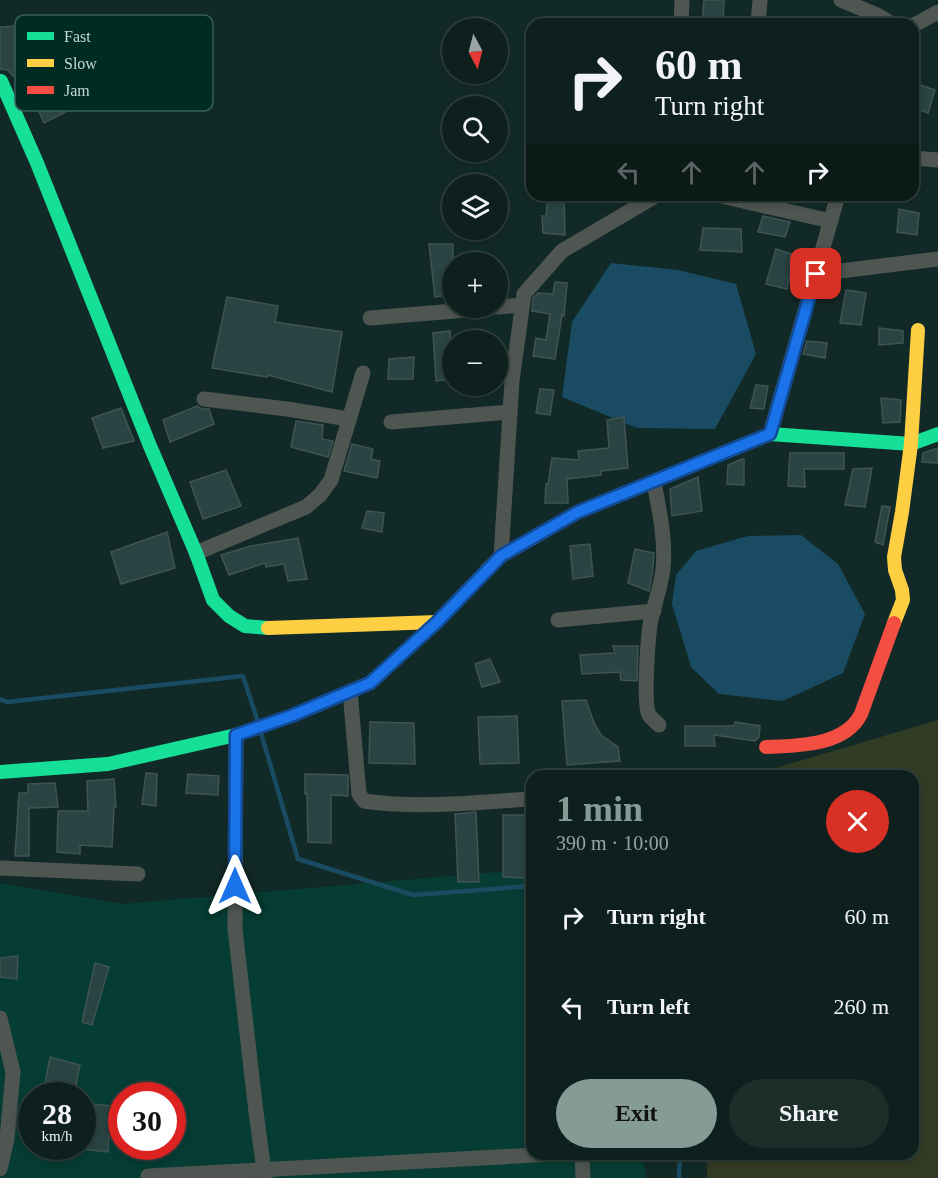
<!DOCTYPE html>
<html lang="en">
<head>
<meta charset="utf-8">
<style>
  body { margin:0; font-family:Georgia,serif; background:#1c2d2a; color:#f1f3f6; height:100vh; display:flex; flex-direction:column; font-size:22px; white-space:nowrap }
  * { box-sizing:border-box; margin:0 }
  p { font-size:20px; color:#9ba3a4 }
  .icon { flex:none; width:33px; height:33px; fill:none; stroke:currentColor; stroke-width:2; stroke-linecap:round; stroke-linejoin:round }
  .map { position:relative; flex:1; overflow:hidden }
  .details { position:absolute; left:526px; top:770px; width:393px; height:390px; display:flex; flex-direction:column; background:#0e201d; border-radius:18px; box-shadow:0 3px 9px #0003,0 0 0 2px #2e3e3b }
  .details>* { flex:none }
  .top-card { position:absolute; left:526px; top:18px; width:393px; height:183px; border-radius:18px; box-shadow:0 3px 9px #0003,0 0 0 2px #2e3e3b; background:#0e201d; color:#f1f3f6; overflow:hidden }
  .needle { width:39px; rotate:173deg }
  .buttons { position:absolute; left:442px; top:18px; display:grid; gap:12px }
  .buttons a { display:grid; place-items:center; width:66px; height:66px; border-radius:50%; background:#0e201d; box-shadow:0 3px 9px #0003,0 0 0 2px #2e3e3b; font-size:30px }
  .speed { position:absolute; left:18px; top:1082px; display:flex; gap:12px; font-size:30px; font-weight:700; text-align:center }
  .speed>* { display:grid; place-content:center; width:78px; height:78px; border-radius:50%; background:#0e201d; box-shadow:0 3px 9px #0003,0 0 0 2px #2e3e3b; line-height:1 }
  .speed small { font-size:15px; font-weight:400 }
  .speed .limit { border:9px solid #d22; background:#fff; color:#111 }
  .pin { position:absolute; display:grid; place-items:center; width:51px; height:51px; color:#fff; margin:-26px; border-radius:12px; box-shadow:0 3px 9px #0006 }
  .me { position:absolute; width:66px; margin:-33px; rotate:0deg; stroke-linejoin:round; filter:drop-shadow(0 0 4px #0008) }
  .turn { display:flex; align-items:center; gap:21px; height:126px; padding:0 30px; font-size:27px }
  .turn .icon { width:78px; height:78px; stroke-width:2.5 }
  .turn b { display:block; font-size:42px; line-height:51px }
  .lanes { display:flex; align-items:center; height:57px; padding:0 30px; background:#0003; justify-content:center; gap:30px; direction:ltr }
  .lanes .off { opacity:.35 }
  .round { display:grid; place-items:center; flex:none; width:63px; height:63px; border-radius:32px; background:#1c2d2a }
  .head { display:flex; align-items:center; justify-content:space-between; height:102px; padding:0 30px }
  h1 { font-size:36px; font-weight:700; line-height:45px; color:#849b96 }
  .action { display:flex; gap:12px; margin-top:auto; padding:12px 30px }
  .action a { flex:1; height:69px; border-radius:36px; background:#849b96; color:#111; font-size:24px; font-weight:700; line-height:69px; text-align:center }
  .action a+a { background:#1c2d2a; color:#f1f3f6 }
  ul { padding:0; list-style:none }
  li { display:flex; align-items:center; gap:18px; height:90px; padding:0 30px }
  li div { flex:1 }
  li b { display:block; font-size:22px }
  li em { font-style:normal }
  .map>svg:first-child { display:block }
  .built { fill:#053c33; fill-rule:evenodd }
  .green { fill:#323b24 }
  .water { fill:#194c62 }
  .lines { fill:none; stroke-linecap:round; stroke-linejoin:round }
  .stream { stroke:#194c62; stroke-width:4.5 }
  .building { fill:#294443; stroke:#405453; stroke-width:1.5 }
  .street { stroke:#4f5652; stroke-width:15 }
  .fast { stroke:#16e098; stroke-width:14 }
  .slow { stroke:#ffcf43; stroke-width:14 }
  .jam { stroke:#f24e42; stroke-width:14 }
  .route-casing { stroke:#114b97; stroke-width:15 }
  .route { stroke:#1a73e8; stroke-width:10 }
  .key { fill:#002b23; stroke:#3a5f58; stroke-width:1.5 }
  .key-label { font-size:16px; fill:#c2d8d2 }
</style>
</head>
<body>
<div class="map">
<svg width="938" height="1178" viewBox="0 0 938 1178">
  <rect width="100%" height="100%" fill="#122a27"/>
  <path class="built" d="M532,869v285h111l3,24h-646v-295l123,21zM32,1095h50v51h-50zM122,1095h50v51h-50z"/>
  <polygon class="green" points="938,720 938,1178 707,1178 707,1154 914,1154 914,776 752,775"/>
  <g class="water">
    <polygon points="611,263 678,270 736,284 756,354 715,429 637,428 562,397 572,322"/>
    <polygon points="801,535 838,564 865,614 843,673 783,701 719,694 691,667 672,604 676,575 696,551 748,536"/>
  </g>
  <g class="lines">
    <g class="stream">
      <polyline points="0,699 7,702 243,676 258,722"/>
      <polyline points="261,733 298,859 413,895 532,886"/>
      <polyline points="679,1178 680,1154"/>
    </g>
  </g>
  <g class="building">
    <polygon points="704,0 724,0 723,24 711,24 702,22"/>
    <polygon points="17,26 21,61 80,37 81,82 73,85 81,104 44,123 35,102 34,102 28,75 13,76 8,70 0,69 0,27"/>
    <polygon points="914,83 935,90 928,113 914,108"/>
    <polygon points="548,195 564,195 565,235 543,233 542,216 546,216"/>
    <polygon points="899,209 919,213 917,235 897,232"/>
    <polygon points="763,216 790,222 785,237 758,232"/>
    <polygon points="703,228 741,229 742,252 700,250"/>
    <polygon points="429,244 453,244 453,294 435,297"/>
    <polygon points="776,249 795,255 787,289 766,284"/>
    <polygon points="555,282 567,283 564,316 562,315 555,359 533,356 536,338 546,340 550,314 532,311 533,298 538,293 553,294"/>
    <polygon points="846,290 866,293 861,325 840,323"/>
    <polygon points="227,297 278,306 275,322 342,332 332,392 268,375 267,377 212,368"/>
    <polygon points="879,328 903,331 903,343 879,345"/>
    <polygon points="450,331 453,361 453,379 436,381 433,333"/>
    <polygon points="807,341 827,343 825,358 803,354"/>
    <polygon points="414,357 413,379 388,379 389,359"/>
    <polygon points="756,385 768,386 764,409 750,408"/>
    <polygon points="540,389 554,390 550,415 536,413"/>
    <polygon points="881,398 901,400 900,422 883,423"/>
    <polygon points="197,406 202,409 209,409 214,424 170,442 163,420"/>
    <polygon points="121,408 134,441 103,448 92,418"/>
    <polygon points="624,417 628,468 601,471 601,475 567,479 568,503 545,503 546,484 548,484 552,458 579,460 578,451 609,448 607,420"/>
    <polygon points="296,421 323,425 322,439 333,441 328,457 291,447"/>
    <polygon points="352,444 373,449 371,459 380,461 377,478 344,471"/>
    <polygon points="938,448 938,463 922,462 923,453"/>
    <polygon points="790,453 844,453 844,469 804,469 805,487 788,486"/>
    <polygon points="742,459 744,459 744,485 727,484 728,465"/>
    <polygon points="872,468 865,507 845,505 853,469"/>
    <polygon points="226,470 241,506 203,519 190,482"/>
    <polygon points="698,477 702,511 672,516 670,489"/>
    <polygon points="882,506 890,507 883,545 875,542"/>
    <polygon points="367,511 384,513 382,532 362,528"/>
    <polygon points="167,532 175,568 121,584 111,552"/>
    <polygon points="298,538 307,579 288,581 284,564 266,567 265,563 229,575 221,555 251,546"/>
    <polygon points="590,544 593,576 573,579 570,546"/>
    <polygon points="635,549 654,553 653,568 649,591 628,583"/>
    <polygon points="613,646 638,646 637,681 621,680 620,672 582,674 580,655 615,653"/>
    <polygon points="490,659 500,682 482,687 475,664"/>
    <polygon points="586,700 594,723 601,735 618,747 620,761 567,765 562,701"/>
    <polygon points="517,716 519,763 480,764 478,717"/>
    <polygon points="370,722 414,723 415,764 369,763"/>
    <polygon points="735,722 760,726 759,737 755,741 714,735 715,746 685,746 685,726 734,726"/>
    <polygon points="146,773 157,774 156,806 142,804"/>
    <polygon points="188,774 219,776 218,795 186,793"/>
    <polygon points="305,774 348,775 348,796 331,795 331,843 308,842 307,794 305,794"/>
    <polygon points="114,779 116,807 114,807 112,847 80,845 80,854 57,852 58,811 88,811 87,781"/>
    <polygon points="55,783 58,807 29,808 29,856 15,856 19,793 28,793 28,784"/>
    <polygon points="476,812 479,882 458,882 455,814"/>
    <polygon points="503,815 532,815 532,878 503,877"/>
    <polygon points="18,956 17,979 0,977 0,958"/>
    <polygon points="95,963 109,967 92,1025 82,1022"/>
    <polygon points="50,1057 80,1065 74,1095 43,1095"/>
    <polygon points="82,1103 111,1106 108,1152 82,1149"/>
  </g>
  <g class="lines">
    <g class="street">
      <polyline points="841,0 877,15 892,24"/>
      <polyline points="681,24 682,0"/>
      <polyline points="758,24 760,0"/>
      <polyline points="914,25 938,12"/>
      <polyline points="914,158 938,160"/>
      <polyline points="717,195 831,221"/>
      <polyline points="816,274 938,259"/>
      <polyline points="498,307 522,305"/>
      <polyline points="370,318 491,308"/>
      <polyline points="204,399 287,409 349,419"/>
      <polyline points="391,422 510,412"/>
      <polyline points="770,434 838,195"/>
      <path d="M654,482c5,28 12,58 9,87 -2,17 -8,33 -12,50 -3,16 -8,84 -2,96 3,4 7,7 10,10"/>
      <polyline points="196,553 306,507 320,495 331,480 363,373"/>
      <polyline points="501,556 512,381 524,294 562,251 657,195"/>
      <polyline points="558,620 654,611"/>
      <path d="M350,691l9,103 5,7c55,8 113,1 168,-2"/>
      <polyline points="236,735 235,929 256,1112 265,1178"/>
      <polyline points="0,868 138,874"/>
      <polyline points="0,1018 13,1072 7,1139 0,1169"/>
      <polyline points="582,1154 583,1178"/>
      <polyline points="148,1178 148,1176 554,1154"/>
    </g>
    <g class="fast">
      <polyline points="1,81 37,163 150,446 196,553 213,600 229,616 245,626 268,628"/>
      <polyline points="765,436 770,434 911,444 938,434"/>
      <polyline points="0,772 108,764 236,735 291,716 370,683 437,622 488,569"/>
    </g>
    <g class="slow">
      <polyline points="488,569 501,556 578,512 765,436"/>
      <polyline points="894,623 903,600 902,590 895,570 894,557 902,512 911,444 918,330"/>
      <polyline points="268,628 437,622"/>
    </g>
    <path class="jam" d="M766,747c31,-1 79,-1 95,-33l33,-91"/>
  </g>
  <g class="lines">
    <defs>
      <polyline id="route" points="235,886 236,735 291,716 370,683 437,622 501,556 520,545 578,512 770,434 816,274"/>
    </defs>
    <use href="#route" class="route-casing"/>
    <use href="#route" class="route"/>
  </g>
  <rect x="15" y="15" width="198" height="96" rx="9" class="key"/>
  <rect x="27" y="32" width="27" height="8" fill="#16e098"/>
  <rect x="27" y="59" width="27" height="8" fill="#ffcf43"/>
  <rect x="27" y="86" width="27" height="8" fill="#f24e42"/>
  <g class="key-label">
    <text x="64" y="42">Fast</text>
    <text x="64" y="69">Slow</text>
    <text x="64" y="96">Jam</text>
  </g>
</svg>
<div class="buttons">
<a><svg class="needle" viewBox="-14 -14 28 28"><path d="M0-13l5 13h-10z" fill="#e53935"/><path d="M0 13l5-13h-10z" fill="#9ba3a4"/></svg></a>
<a><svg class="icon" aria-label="search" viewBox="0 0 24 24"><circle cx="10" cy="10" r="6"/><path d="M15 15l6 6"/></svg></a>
<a><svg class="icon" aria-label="layers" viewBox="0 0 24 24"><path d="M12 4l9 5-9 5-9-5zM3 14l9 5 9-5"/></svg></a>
<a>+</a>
<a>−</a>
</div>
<div class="speed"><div>28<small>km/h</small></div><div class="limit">30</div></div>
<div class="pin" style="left:816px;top:274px;background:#d93025"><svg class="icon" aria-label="arrive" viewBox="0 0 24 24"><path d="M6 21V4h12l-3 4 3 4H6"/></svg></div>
<svg class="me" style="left:235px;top:886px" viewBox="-20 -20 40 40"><path d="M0-17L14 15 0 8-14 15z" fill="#1a73e8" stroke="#fff" stroke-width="4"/></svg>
<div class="top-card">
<div class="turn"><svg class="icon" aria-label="right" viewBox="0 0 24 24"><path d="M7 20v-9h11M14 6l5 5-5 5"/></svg><div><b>60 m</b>Turn right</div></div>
<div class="lanes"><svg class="icon off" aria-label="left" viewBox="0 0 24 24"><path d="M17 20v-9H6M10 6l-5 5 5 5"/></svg><svg class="icon off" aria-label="ahead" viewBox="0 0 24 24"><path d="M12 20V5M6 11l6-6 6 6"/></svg><svg class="icon off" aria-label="ahead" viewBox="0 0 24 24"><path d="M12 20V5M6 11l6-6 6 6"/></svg><svg class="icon" aria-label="right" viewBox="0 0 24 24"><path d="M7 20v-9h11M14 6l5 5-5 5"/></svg></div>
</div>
<section class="details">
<div class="head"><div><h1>1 min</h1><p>390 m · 10:00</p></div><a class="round" style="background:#d93025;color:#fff"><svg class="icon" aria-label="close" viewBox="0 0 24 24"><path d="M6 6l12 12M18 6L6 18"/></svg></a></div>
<ul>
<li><svg class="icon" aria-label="right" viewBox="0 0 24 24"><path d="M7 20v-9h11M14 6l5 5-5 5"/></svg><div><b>Turn right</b></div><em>60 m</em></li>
<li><svg class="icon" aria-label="left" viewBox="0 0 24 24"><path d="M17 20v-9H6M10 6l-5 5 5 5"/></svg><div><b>Turn left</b></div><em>260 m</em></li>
</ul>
<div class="action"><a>Exit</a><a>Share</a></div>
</section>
</div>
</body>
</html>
